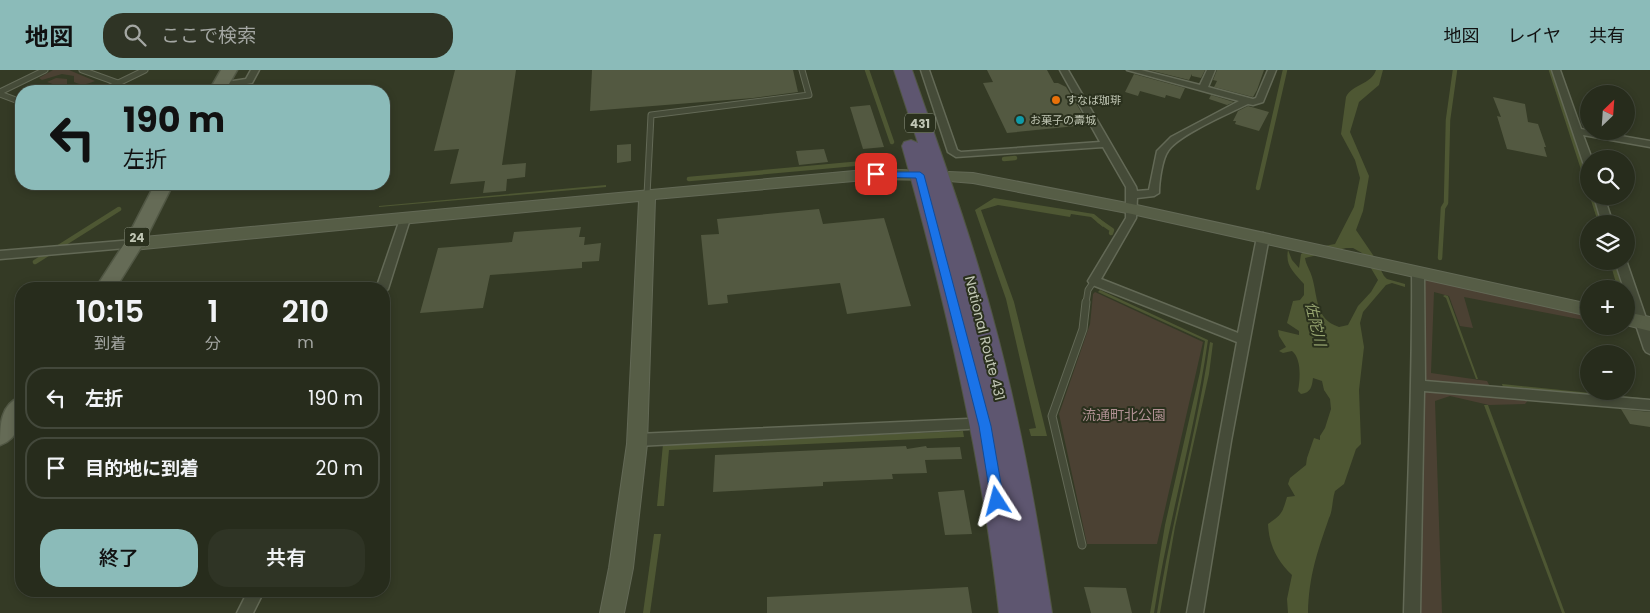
<!DOCTYPE html>
<html lang="ja">
<head>
<meta charset="utf-8">
<style>
  body { margin:0; font-family:Poppins,"Noto Sans JP",sans-serif; background:#2f3425; color:#f1f3f6; height:100vh; display:flex; flex-direction:column; font-size:19px; white-space:nowrap }
  * { box-sizing:border-box; margin:0 }
  p { font-size:16px; color:#a4a7a3 }
  .icon { flex:none; width:28px; height:28px; fill:none; stroke:currentColor; stroke-width:2; stroke-linecap:round; stroke-linejoin:round }
  .map { position:relative; flex:1; overflow:hidden }
  .sheet { position:absolute; left:15px; top:212px; width:375px; height:315px; display:flex; flex-direction:column; background:#272c1c; border-radius:20px; box-shadow:0 2px 8px #0003,0 0 0 1px #43483b }
  .sheet>* { flex:none }
  .guide { position:absolute; left:15px; top:15px; width:375px; height:105px; border-radius:20px; box-shadow:0 2px 8px #0003,0 0 0 1px #43483b; background:#8bbbb9; color:#111; overflow:hidden }
  .needle { width:32px; rotate:25deg }
  .fabs { position:absolute; left:1580px; top:15px; display:grid; gap:10px }
  .fabs a { display:grid; place-items:center; width:55px; height:55px; border-radius:50%; background:#272c1c; box-shadow:0 2px 8px #0003,0 0 0 1px #43483b; font-size:25px }
  .pin { position:absolute; display:grid; place-items:center; width:42px; height:42px; color:#fff; margin:-21px; border-radius:10px; box-shadow:0 2px 8px #0006 }
  .me { position:absolute; width:55px; margin:-28px; rotate:351deg; stroke-linejoin:round; filter:drop-shadow(0 0 4px #0008) }
  .turn { display:flex; align-items:center; gap:18px; height:105px; padding:0 25px; font-size:22px }
  .turn .icon { width:65px; height:65px; stroke-width:2.5 }
  .turn b { display:block; font-size:35px; line-height:42px }
  .eta { display:flex; justify-content:space-evenly; align-items:center; height:85px; text-align:center }
  .eta b { font-size:30px; font-weight:600; line-height:35px }
  .primary-button { display:flex; gap:10px; margin-top:auto; padding:10px 25px }
  .primary-button a { flex:1; height:58px; border-radius:20px; background:#8bbbb9; color:#111; font-size:20px; font-weight:600; line-height:58px; text-align:center }
  .primary-button a+a { background:#2f3425; color:#f1f3f6 }
  ul { padding:0; list-style:none }
  li { display:flex; align-items:center; gap:15px; height:62px; margin:0 10px 8px; padding:0 15px; border:2px solid #43483b; border-radius:20px }
  li div { flex:1 }
  li b { display:block; font-size:19px }
  li em { font-style:normal }
  header { display:flex; align-items:center; gap:30px; box-sizing:border-box; height:70px; padding:0 25px; background:#8bbbb9; color:#111 }
  header strong { font-size:24px }
  nav { display:flex; gap:28px; margin-inline-start:auto; font-size:18px }
  .search { width:350px; height:45px; background:#2f3425; display:flex; align-items:center; gap:12px; box-sizing:border-box; padding:0 18px; border-radius:20px; color:#a4a7a3; font-size:19px }
  .map>svg:first-child { display:block }
  .green { fill:#4b4133 }
  .water { fill:#4e5733; fill-rule:evenodd }
  .lines { fill:none; stroke-linecap:round; stroke-linejoin:round }
  .stream-far1 { stroke:#4e5733; stroke-width:4.5 }
  .stream { stroke:#4e5733; stroke-width:5.5 }
  .building { fill:#535941 }
  .lane-far1-casing { stroke:#636956; stroke-width:7 }
  .lane-casing { stroke:#636956; stroke-width:9 }
  .street-casing { stroke:#636956; stroke-width:3 }
  .secondary-casing { stroke:#636956; stroke-width:2 }
  .primary-casing { stroke:#515744; stroke-width:3 }
  .highway-casing { stroke:#505643; stroke-width:2 }
  .lane-far1 { stroke:#454b38; stroke-width:5 }
  .lane { stroke:#454b38; stroke-width:7 }
  .street { fill:#454b38; fill-rule:evenodd }
  .secondary { fill:#565d46; fill-rule:evenodd }
  .primary { fill:#656b56; fill-rule:evenodd }
  .highway { fill:#5e5670; fill-rule:evenodd }
  .route { fill:#1a73e8; stroke:#114b97 }
  .food-dot { fill:#e8710a; stroke:#2a301d; stroke-width:2 }
  .culture-dot { fill:#0f9aa8; stroke:#2a301d; stroke-width:2 }
  .labels { text-anchor:middle; dominant-baseline:central; stroke-width:4; stroke-linejoin:round; paint-order:stroke }
  .far-poi-label { font-size:11px; fill:#c0c6b4; stroke:#2a301d; text-anchor:start }
  .shield { fill:#2a301d; stroke:#939987; stroke-width:1 }
  .shield-label { font-size:12px; font-weight:bold; fill:#c0c6b4 }
  .street-label { font-size:14px; fill:#c0c6b4; stroke:#2a301d }
  .park-label { font-size:14px; fill:#b09193; stroke:#2a301d }
  .water-label { font-size:15px; font-style:italic; fill:#95a36f; stroke:#2a301d }
</style>
</head>
<body>
<header>
<strong>地図</strong>
<div class="search"><svg class="icon" aria-label="search" viewBox="0 0 24 24"><circle cx="10" cy="10" r="6"/><path d="M15 15l6 6"/></svg>ここで検索</div>
<nav><a>地図</a><a>レイヤ</a><a>共有</a></nav>
</header>
<div class="map">
<svg width="1650" height="543" viewBox="0 0 1650 543">
  <rect width="100%" height="100%" fill="#343a25"/>
  <g class="green">
    <path d="M53,0h16l26,11c-7,3 -13,5 -21,1v-6l-12,-2 -20,6 -3,-2z"/>
    <path d="M56,8l11,1v7l11,3 23,-5c-10,17 -40,3 -54,-2z"/>
    <polygon points="1426,209 1589,246 1589,251 1464,227 1473,258 1460,256 1449,226 1434,222 1431,303 1487,311 1492,320 1431,314 1422,305 1423,213"/>
    <polygon points="1095,222 1203,272 1157,474 1087,474 1059,344 1090,254 1093,224"/>
    <polygon points="1422,320 1530,328 1525,334 1489,335 1450,326 1435,331 1442,543 1417,543"/>
  </g>
  <g class="water">
    <path d="M1376,0h7l-4,15 -20,17 -9,30 19,44 -6,35 -7,19 17,25 11,21 3,3 18,5v3l-13,-4 -6,2 -23,27 -3,11 4,24 -5,43 2,54 -5,5 -12,35 -9,7c-3,9 -2,19 -6,27 -12,35 -20,57 -21,95h-20l-1,-14 5,-24c-15,-14 -23,-30 -24,-51 14,-10 14,-10 19,-27l8,-1 -7,-12 2,-6 16,-13 1,-7 7,-20 6,2v-4l5,-8 6,-19 -1,-10 -6,-9 -2,-9 -9,-3c-1,8 -2,15 -12,16l-3,-3c2,-11 4,-32 -6,-40l-9,2 -4,-2 7,-4 -7,-11 -1,-6 21,5v-4l-12,-8 6,-22 7,-1 4,-5v-11c-10,-12 -19,-18 -16,-34l4,10 7,8 2,-14 8,-5 26,-5 19,-37 6,-29 -5,-18 -14,-26 5,-37c6,-13 25,-12 30,-27zM1346,178h7l9,5 16,27 -7,12 -13,14 -10,19 -9,2c-24,-8 -21,-30 -27,-50 -2,-7 -6,-12 -7,-19z"/>
    <polygon points="606,115 606,117 379,137 379,136"/>
    <polygon points="994,128 1094,144 1105,153 1103,157 1091,147 1071,144 1070,147 998,135 981,140 1014,232 1047,366 1031,366 1029,359 1036,358 1006,229 975,140"/>
    <path d="M1100,220l108,50c-13,92 -40,181 -54,273h-4l15,-88 35,-153 5,-31 -107,-49z"/>
    <polygon points="1445,225 1448,226 1478,309 1476,309 1446,228 1443,226"/>
    <path d="M1210,272l3,1 -4,31 -34,153 -15,86h-3c14,-91 40,-180 53,-271z"/>
    <polygon points="1502,314 1650,329 1650,331 1503,317"/>
    <polygon points="1484,335 1488,335 1565,543 1562,543"/>
    <polygon points="963,361 964,367 669,380 664,436 657,436 663,374"/>
    <polygon points="654,464 661,464 650,543 643,543"/>
  </g>
  <g class="lines">
    <g class="stream-far1">
      <polyline points="867,0 892,72"/>
      <polyline points="1551,0 1589,117"/>
      <polyline points="1004,89 1015,88"/>
      <polyline points="689,109 864,93"/>
      <polyline points="1258,118 1285,0"/>
      <polyline points="1592,126 1601,154"/>
      <polyline points="1099,151 1112,160 1111,163"/>
      <polyline points="1440,188 1443,138 1446,133 1448,50 1455,0"/>
      <polyline points="1612,191 1620,219"/>
      <polyline points="35,192 119,139"/>
    </g>
    <polyline class="stream" points="1626,239 1636,247"/>
  </g>
  <g class="building">
    <polygon points="455,0 516,0 502,95 526,93 525,107 507,109 506,121 483,123 485,111 450,114 459,79 434,81"/>
    <polygon points="592,0 793,0 798,22 753,28 590,41"/>
    <polygon points="987,0 1047,0 1054,13 1058,13 1066,17 1083,45 1078,45 1083,54 1075,55 1076,56 1007,63 983,13 993,12"/>
    <polygon points="1149,0 1205,0 1201,8 1192,6 1192,4 1189,10"/>
    <polygon points="1217,0 1264,0 1257,20 1253,27 1214,17 1217,11 1213,10"/>
    <polygon points="1134,4 1185,18 1180,29 1166,25 1165,28 1140,21 1138,26 1125,22"/>
    <polygon points="1211,25 1234,32 1227,35 1209,29"/>
    <polygon points="1493,27 1525,34 1528,52 1538,54 1546,77 1544,77 1547,87 1507,79 1497,46 1501,47"/>
    <polygon points="870,35 884,77 863,79 850,37"/>
    <polygon points="1248,36 1269,42 1259,61 1235,54 1236,51 1233,51 1238,41"/>
    <polygon points="631,74 631,91 617,93 617,75"/>
    <polygon points="824,79 828,92 799,95 796,81"/>
    <polygon points="819,139 823,154 884,148 911,236 847,244 840,213 727,225 728,233 708,235 701,165 719,164 717,149"/>
    <polygon points="581,157 579,167 585,167 584,175 601,173 599,191 582,192 582,198 490,205 483,238 420,243 438,178 512,172 514,162"/>
    <polygon points="1621,339 1650,342 1650,357 1630,354"/>
    <polygon points="906,376 907,379 926,376 927,378 960,377 962,389 925,390 927,403 892,404 893,409 823,412 823,416 713,422 715,385"/>
    <polygon points="964,420 972,464 945,465 938,422"/>
    <polygon points="968,517 972,543 767,543 767,527"/>
    <polygon points="1084,517 1126,518 1132,543 1091,543"/>
  </g>
  <g class="lines">
    <defs>
      <g id="lane-far1">
        <polyline points="82,0 118,13"/>
        <polyline points="102,21 145,0"/>
        <polyline points="0,22 45,0"/>
        <polyline points="0,24 21,32"/>
        <polyline points="647,125 651,45 809,25 802,0"/>
        <polyline points="1086,233 1088,220 1094,211"/>
      </g>
      <polyline id="lane" points="1082,475 1052,346 1083,259 1086,232"/>
      <g id="street">
        <polygon points="251,0 259,0 252,13 220,19 215,16 220,13 246,9"/>
        <path d="M921,0h8l28,80 4,2 139,-10 -40,-72h8l68,117 1,4 12,-1 8,-39 14,-14 68,-36 -112,-31h14l59,15 7,-15h8l-7,17 45,12 3,-1 12,-28h8l-13,32 -10,3 -5,-1c-18,9 -70,31 -80,47 -6,8 -9,32 -9,42l-5,3 -17,2 -1,20 -35,61 137,54 19,-96 6,-4 6,4 -38,204 -28,172h-16l50,-271 -147,-58 -2,-3 38,-63v-31l-23,-40 -147,10 -8,-5z"/>
        <polygon points="1552,0 1560,0 1581,59 1650,71 1650,77 1583,65 1592,89 1589,89 1589,99 1585,98"/>
        <polygon points="1594,126 1604,126 1613,154 1602,154"/>
        <polygon points="405,146 410,149 388,219 384,223 384,219 376,219 400,149"/>
        <polygon points="133,170 139,174 137,177 0,189 0,181"/>
        <polygon points="1626,190 1650,260 1650,284 1646,282 1644,279 1626,225 1626,219 1624,219 1615,191"/>
        <path d="M1418,198l6,4 1,109 225,19v10l-226,-19 -4,222h-16c3,-114 9,-227 8,-341z"/>
        <polygon points="968,349 973,350 975,354 973,358 968,359 637,376 632,374 630,370 632,366 637,364"/>
        <polygon points="248,521 264,521 253,543 237,543"/>
      </g>
      <g id="secondary">
        <polygon points="876,99 973,103 1132,134 1589,234 1589,246 1132,144 973,113 937,110 876,109 655,129 647,374 633,498 624,543 600,543 609,498 627,374 639,131 133,180 127,178 125,174 127,170 133,168"/>
        <polygon points="1626,242 1650,247 1650,261 1626,255"/>
      </g>
      <g id="primary">
        <polygon points="221,0 237,0 225,21 209,21"/>
        <polygon points="155,114 173,114 143,174 115,219 95,219 124,174"/>
        <path d="M21,327c1,19 0,41 -21,48 0,-19 0,-41 21,-48z"/>
      </g>
      <path id="highway" d="M894,0h18c28,81 58,162 80,245 27,98 45,198 60,298h-53c-18,-159 -54,-313 -97,-467l2,-4 7,-2 7,3z"/>
    </defs>
    <use href="#lane-far1" class="lane-far1-casing"/>
    <use href="#lane" class="lane-casing"/>
    <use href="#street" class="street-casing"/>
    <use href="#secondary" class="secondary-casing"/>
    <use href="#primary" class="primary-casing"/>
    <use href="#highway" class="highway-casing"/>
    <use href="#lane-far1" class="lane-far1"/>
    <use href="#lane" class="lane"/>
    <use href="#street" class="street"/>
    <use href="#secondary" class="secondary"/>
    <use href="#primary" class="primary"/>
    <use href="#highway" class="highway"/>
  </g>
  <polygon class="route" points="873,102 920,102 924,105 991,356 1004,431 1002,435 997,437 993,435 991,431 979,356 916,108 876,107 871,104"/>
  <circle class="food-dot" cx="1056" cy="30" r="5"/>
  <circle class="culture-dot" cx="1020" cy="50" r="5"/>
  <g class="labels">
    <g class="far-poi-label">
      <text x="1066" y="30">すなば珈琲</text>
      <text x="1030" y="50">お菓子の壽城</text>
    </g>
    <g class="shield">
      <rect x="905" y="43.5" width="30" height="19" rx="4"/>
      <rect x="124.5" y="157.5" width="25" height="19" rx="4"/>
    </g>
    <g class="shield-label">
      <text x="920" y="53">431</text>
      <text x="137" y="167">24</text>
    </g>
    <g class="street-label">
      <text transform="translate(985 268) rotate(76)">National Route 431</text>
    </g>
    <g class="park-label">
      <text x="1124" y="345">流通町北公園</text>
    </g>
    <g class="water-label">
      <text transform="translate(1316 254) rotate(77)">佐陀川</text>
    </g>
  </g>
</svg>
<div class="fabs">
<a><svg class="needle" viewBox="-14 -14 28 28"><path d="M0-13l5 13h-10z" fill="#e53935"/><path d="M0 13l5-13h-10z" fill="#a4a7a3"/></svg></a>
<a><svg class="icon" aria-label="search" viewBox="0 0 24 24"><circle cx="10" cy="10" r="6"/><path d="M15 15l6 6"/></svg></a>
<a><svg class="icon" aria-label="layers" viewBox="0 0 24 24"><path d="M12 4l9 5-9 5-9-5zM3 14l9 5 9-5"/></svg></a>
<a>+</a>
<a>−</a>
</div>
<div class="pin" style="left:876px;top:104px;background:#d93025"><svg class="icon" aria-label="arrive" viewBox="0 0 24 24"><path d="M6 21V4h12l-3 4 3 4H6"/></svg></div>
<svg class="me" style="left:997px;top:431px" viewBox="-20 -20 40 40"><path d="M0-17L14 15 0 8-14 15z" fill="#1a73e8" stroke="#fff" stroke-width="4"/></svg>
<div class="guide">
<div class="turn"><svg class="icon" aria-label="left" viewBox="0 0 24 24"><path d="M17 20v-9H6M10 6l-5 5 5 5"/></svg><div><b>190 m</b>左折</div></div>
</div>
<section class="sheet">
<div class="eta">
<div><b>10:15</b><p>到着</p></div>
<div><b>1</b><p>分</p></div>
<div><b>210</b><p>m</p></div>
</div>
<ul>
<li><svg class="icon" aria-label="left" viewBox="0 0 24 24"><path d="M17 20v-9H6M10 6l-5 5 5 5"/></svg><div><b>左折</b></div><em>190 m</em></li>
<li><svg class="icon" aria-label="arrive" viewBox="0 0 24 24"><path d="M6 21V4h12l-3 4 3 4H6"/></svg><div><b>目的地に到着</b></div><em>20 m</em></li>
</ul>
<div class="primary-button"><a>終了</a><a>共有</a></div>
</section>
</div>
</body>
</html>
